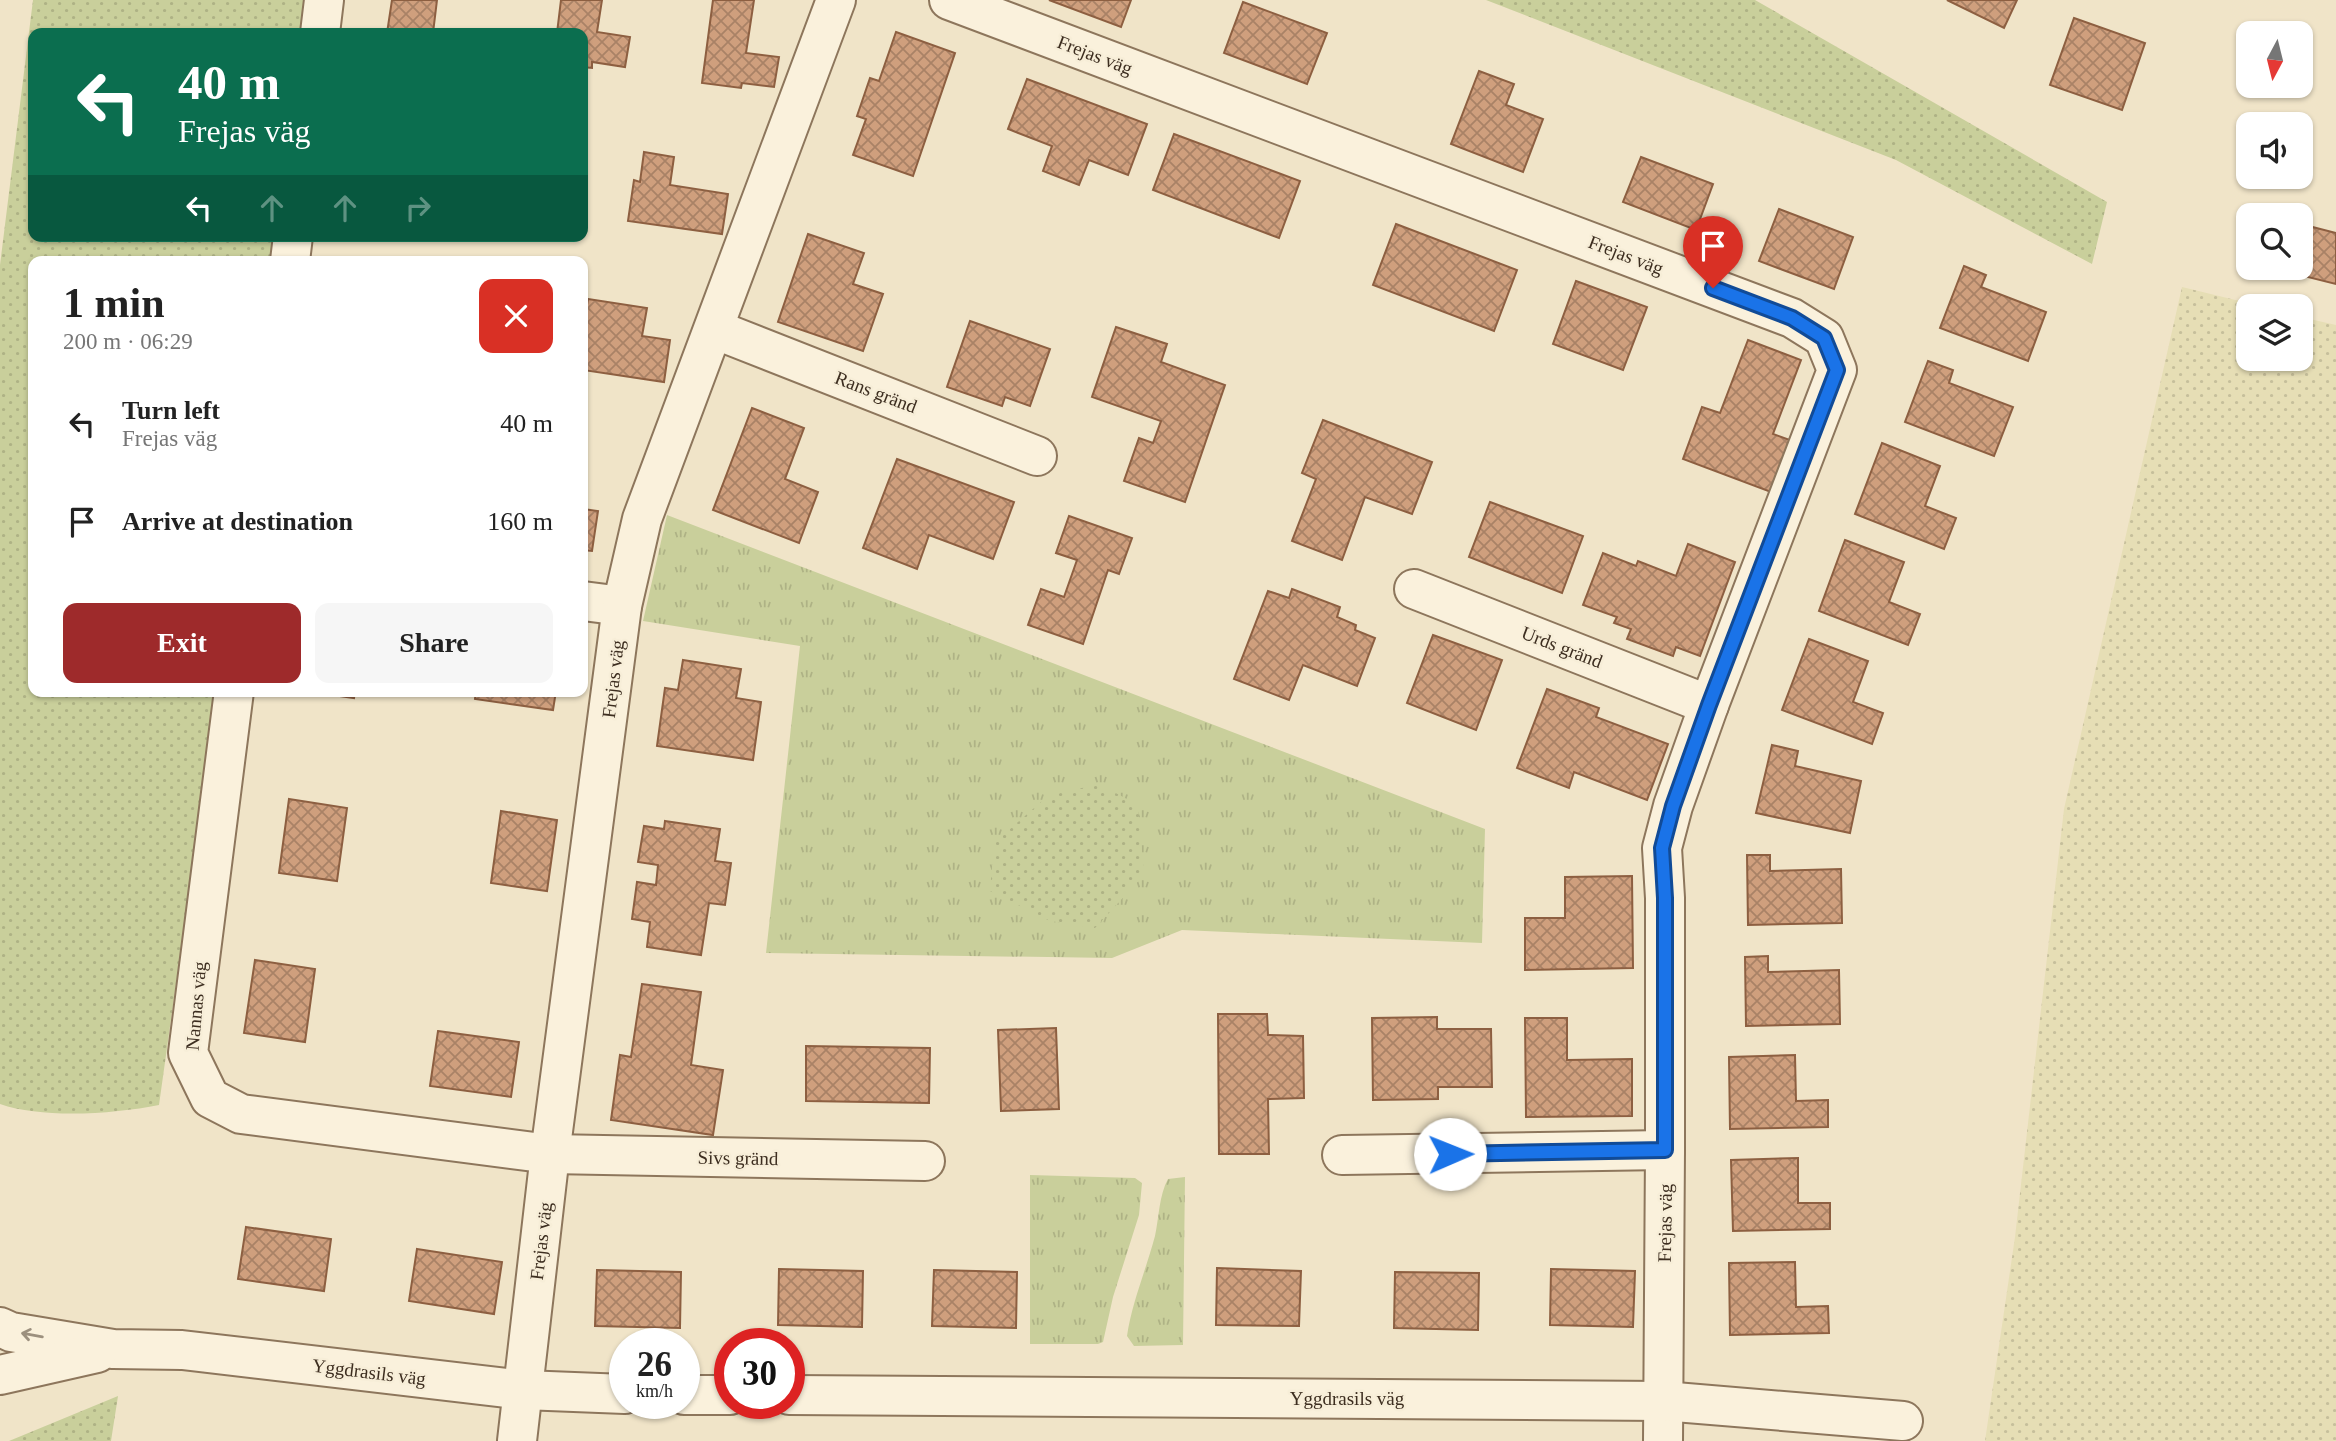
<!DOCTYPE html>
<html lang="en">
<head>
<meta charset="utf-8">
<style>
  body { margin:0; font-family:Georgia,serif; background:#f6f6f6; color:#222; height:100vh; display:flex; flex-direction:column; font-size:26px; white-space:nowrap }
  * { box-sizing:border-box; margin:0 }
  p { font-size:23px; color:#767676 }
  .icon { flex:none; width:38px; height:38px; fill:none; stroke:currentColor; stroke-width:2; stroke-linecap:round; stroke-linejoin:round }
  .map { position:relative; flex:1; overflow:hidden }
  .panel { position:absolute; left:28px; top:256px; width:560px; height:441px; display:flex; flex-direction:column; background:#fff; border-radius:14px; box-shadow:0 2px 5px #0004 }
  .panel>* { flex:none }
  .banner { position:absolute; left:28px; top:28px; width:560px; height:214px; border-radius:14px; box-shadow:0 2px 5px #0004; background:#0b6e4f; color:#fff; overflow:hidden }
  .needle { width:46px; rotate:187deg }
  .buttons { position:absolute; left:2236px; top:21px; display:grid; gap:14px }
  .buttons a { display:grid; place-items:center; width:77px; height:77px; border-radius:14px; background:#fff; box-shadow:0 2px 5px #0004; font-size:35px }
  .speed { position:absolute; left:609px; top:1328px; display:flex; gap:14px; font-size:35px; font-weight:700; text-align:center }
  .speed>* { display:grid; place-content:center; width:91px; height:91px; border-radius:50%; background:#fff; box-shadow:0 2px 5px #0004; line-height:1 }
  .speed small { font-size:18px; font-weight:400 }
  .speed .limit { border:10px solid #d22; background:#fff; color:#111 }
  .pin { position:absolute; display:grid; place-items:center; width:60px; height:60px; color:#fff; margin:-72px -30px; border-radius:50% 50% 50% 0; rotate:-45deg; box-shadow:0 0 7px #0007 }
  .pin .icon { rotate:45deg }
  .me { position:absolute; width:77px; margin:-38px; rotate:89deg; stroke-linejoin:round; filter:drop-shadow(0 0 5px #0008) }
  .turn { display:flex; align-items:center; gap:24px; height:147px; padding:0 35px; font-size:32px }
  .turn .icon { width:91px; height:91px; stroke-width:2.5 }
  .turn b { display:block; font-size:49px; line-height:60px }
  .lanes { display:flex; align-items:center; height:66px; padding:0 35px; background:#0003; justify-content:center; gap:35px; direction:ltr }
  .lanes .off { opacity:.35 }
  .round { display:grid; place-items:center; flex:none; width:74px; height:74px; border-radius:14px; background:#f6f6f6 }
  .overview { display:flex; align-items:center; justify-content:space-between; height:119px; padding:0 35px }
  h1 { font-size:42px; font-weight:700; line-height:52px }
  .button { display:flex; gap:14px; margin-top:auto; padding:14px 35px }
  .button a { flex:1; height:80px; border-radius:14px; background:#9e2a2b; color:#fff; font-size:28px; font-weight:700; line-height:80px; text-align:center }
  .button a+a { background:#f6f6f6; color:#222 }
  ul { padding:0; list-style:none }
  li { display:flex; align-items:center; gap:21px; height:98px; padding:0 35px }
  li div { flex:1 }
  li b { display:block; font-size:26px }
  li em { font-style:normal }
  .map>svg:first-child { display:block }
  .farmland { fill:url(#farmland-dots) }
  .grass { fill:url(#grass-tufts) }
  .park { fill:url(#park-dots) }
  .building { fill:url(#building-cross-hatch); stroke:#8d5f41; stroke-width:2 }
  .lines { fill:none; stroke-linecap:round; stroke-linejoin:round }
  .street-casing { stroke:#8d765c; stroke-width:42 }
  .street { stroke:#faf1dc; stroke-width:38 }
  .oneway { stroke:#9c907e }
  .route-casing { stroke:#114b97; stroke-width:18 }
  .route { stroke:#1a73e8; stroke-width:12 }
  .labels { text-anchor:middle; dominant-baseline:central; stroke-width:5; stroke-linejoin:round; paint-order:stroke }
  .street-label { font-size:19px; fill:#3d2e20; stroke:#f7eed8 }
</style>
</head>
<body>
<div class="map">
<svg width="2336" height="1441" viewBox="0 0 2336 1441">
  <defs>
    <pattern id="farmland-dots" width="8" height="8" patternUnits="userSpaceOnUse" patternTransform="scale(1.75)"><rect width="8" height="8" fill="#e6deb5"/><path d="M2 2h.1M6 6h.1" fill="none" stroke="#c6bf9b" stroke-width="1.8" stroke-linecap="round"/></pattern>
    <pattern id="grass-tufts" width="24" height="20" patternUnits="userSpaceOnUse" patternTransform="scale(1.75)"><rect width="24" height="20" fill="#c9cf9b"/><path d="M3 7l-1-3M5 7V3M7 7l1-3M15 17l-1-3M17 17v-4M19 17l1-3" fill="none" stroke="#aeb285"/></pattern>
    <pattern id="park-dots" width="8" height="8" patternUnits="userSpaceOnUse" patternTransform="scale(1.75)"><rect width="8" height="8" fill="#c9cf9b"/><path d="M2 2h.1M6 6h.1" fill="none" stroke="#aeb285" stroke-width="1.8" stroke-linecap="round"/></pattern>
    <pattern id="building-cross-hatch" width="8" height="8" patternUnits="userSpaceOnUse" patternTransform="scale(1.75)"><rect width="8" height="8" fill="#cf9f7d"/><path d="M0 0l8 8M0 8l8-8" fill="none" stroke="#a98266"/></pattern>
  </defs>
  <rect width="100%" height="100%" fill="#f0e4c8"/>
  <polygon class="farmland" points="2182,287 2260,306 2249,306 2249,359 2301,359 2301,317 2336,325 2336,1441 1985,1441 2015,1237 2064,809"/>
  <g class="grass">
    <polygon points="667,515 1485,829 1482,943 1182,930 1112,958 766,953 800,646 643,621"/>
    <polygon points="1030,1175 1135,1178 1142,1183 1139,1215 1113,1297 1103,1342 1098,1344 1030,1344"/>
    <path d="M1185,1177l-2,168 -49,1 -7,-10c5,-34 19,-66 28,-100 4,-18 4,-41 13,-57z"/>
  </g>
  <g class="park">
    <path d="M33,0h282l-5,33h-277v203h248l-3,25h-245v430h184l-58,414c-45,9 -116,14 -159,-1v-839z"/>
    <polygon points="1486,0 1755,0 2107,202 2092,264 1896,160"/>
    <polygon points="1099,784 1138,805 1144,875 1095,928 1050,921 990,891 994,843 1048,796"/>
    <polygon points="118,1396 111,1441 9,1441"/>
  </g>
  <g class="building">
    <polygon points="392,0 437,0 433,33 387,33"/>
    <polygon points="561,0 602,0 597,32 630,37 625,67 592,62 592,68 583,67 583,33 557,33"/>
    <polygon points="713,0 754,0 746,53 779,57 774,87 742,83 741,88 702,83"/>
    <polygon points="1049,0 1131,0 1121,27"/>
    <polygon points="1947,0 2017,0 2004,28"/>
    <polygon points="1243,2 1327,33 1307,84 1224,53"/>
    <polygon points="2074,18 2145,43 2122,110 2050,85"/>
    <polygon points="896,32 955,53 913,176 853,155 866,119 857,116 870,78 879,81"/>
    <polygon points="1479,71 1514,84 1506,105 1543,119 1523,172 1451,144"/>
    <polygon points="1027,79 1147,124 1128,175 1089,160 1079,185 1043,171 1052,146 1008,129"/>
    <polygon points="1174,134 1300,181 1279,238 1153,190"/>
    <polygon points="644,152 674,157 670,185 728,194 722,234 628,221 634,180 640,182"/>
    <polygon points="1641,157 1713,184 1696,230 1623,202"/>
    <polygon points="1779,209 1853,237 1834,289 1759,261"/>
    <polygon points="1396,224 1517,270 1494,331 1373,285"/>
    <polygon points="2301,224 2336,233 2336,284 2272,268 2301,268"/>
    <polygon points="808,234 864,253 853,284 883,294 863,351 778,322"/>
    <polygon points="1964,266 1986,275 1981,287 2046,312 2028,361 1940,328"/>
    <polygon points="1576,281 1647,307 1623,370 1553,344"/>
    <polygon points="588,299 647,308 642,336 670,340 664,382 583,370 583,327"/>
    <polygon points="970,321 1050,349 1030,406 1005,397 1002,406 947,387"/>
    <polygon points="1116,327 1167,344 1161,362 1225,385 1185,502 1124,481 1139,438 1153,443 1161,421 1092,397"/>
    <polygon points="1748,340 1801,360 1773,434 1790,440 1771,492 1683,459 1702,407 1720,413"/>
    <polygon points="1928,361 1953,370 1949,383 2013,407 1994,456 1905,422"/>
    <polygon points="752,408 804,428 785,479 818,492 799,543 713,510"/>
    <polygon points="1323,420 1432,462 1412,514 1365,497 1342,560 1292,541 1316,479 1302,473"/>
    <polygon points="1882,443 1940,466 1925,506 1956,518 1944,549 1855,514"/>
    <polygon points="897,459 1014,502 993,559 929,535 917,569 863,548"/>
    <polygon points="1490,502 1583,536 1562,593 1469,557"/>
    <polygon points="583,509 598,511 592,551 583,550"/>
    <polygon points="1069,516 1132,538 1119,574 1108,570 1083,644 1028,625 1041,589 1064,597 1077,560 1056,553"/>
    <polygon points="1845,540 1904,562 1889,602 1920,614 1908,645 1819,611"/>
    <polygon points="1688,544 1735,562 1700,656 1676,647 1673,656 1627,639 1631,629 1614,623 1617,617 1583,605 1603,553 1636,566 1638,561 1676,576"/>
    <polygon points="1292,589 1340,607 1337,617 1356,625 1355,630 1375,638 1357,686 1303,665 1289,700 1234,679 1268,591 1289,598"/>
    <polygon points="1433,635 1502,660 1476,730 1407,703"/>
    <polygon points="1809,639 1868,661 1853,702 1883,713 1872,744 1782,710"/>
    <polygon points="683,660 741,669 736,698 761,702 753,760 657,746 665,688 678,690"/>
    <polygon points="1547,689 1599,708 1596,717 1668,744 1647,800 1574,772 1569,788 1517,768"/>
    <polygon points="305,691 355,691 354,698"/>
    <polygon points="476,691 556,691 553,710 475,699"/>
    <polygon points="1772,745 1798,751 1795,766 1861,781 1850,833 1756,813"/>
    <polygon points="289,799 347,808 337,881 279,873"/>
    <polygon points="501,811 557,820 547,891 491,883"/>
    <polygon points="665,821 720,829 715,861 731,863 725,905 709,903 701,955 647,947 650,922 632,919 637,882 656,885 658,865 638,862 644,826 664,829"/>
    <polygon points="1747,855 1770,855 1770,871 1841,869 1842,923 1748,925"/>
    <polygon points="1632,876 1633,968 1525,970 1525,918 1565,918 1565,877"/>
    <polygon points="1768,956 1768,972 1839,970 1840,1024 1746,1026 1745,957"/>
    <polygon points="255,960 315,969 305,1042 244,1033"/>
    <polygon points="642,984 701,992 691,1065 723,1070 713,1135 611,1120 620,1055 631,1057"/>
    <polygon points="1218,1014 1267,1014 1268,1035 1303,1036 1304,1098 1268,1099 1269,1154 1219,1154"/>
    <polygon points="1437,1017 1437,1029 1491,1029 1492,1087 1438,1087 1438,1099 1373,1100 1372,1018"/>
    <polygon points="1525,1018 1567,1018 1567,1060 1632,1059 1632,1116 1526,1117"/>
    <polygon points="1056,1028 1059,1109 1001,1111 998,1030"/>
    <polygon points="438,1031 519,1042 511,1097 430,1086"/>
    <polygon points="806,1046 930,1048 929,1103 806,1101"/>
    <polygon points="1795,1055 1796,1101 1828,1100 1828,1127 1730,1129 1729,1057"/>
    <polygon points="1798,1158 1798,1203 1830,1203 1830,1229 1733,1231 1731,1160"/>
    <polygon points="246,1227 331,1239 324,1291 238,1279"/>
    <polygon points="417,1249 502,1262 494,1314 409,1301"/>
    <polygon points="1795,1262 1796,1307 1828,1306 1829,1333 1730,1335 1729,1263"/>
    <polygon points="1217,1268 1301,1271 1299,1326 1216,1325"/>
    <polygon points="779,1269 863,1271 862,1327 778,1325"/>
    <polygon points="1551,1269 1635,1271 1633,1327 1550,1325"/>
    <polygon points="597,1270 681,1272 680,1328 595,1326"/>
    <polygon points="934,1270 1017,1272 1016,1328 932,1326"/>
    <polygon points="1395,1272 1479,1273 1478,1330 1394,1328"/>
  </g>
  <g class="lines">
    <defs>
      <g id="street">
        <polyline points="949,0 1792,318 1824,338 1837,370 1709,705 1673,806 1662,848 1665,898 1665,1150 1663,1441"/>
        <polyline points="320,33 324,0"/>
        <polyline points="290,261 293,236"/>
        <polyline points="714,329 1037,456"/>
        <polyline points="1414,589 1709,705"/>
        <polyline points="583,601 622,606"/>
        <polyline points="234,691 188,1053 210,1098 241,1114 550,1154 925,1161"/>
        <polyline points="1342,1155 1665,1150"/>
        <polyline points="0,1327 11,1332 113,1349 182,1350 523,1390 625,1394"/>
        <polyline points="0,1375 97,1353"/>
        <polyline points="684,1395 730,1395"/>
        <polyline points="789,1395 1663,1401 1903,1421"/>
        <polyline points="517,1441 550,1154 622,606 642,519 836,0"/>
      </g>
    </defs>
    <use href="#street" class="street-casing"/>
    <use href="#street" class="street"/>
  </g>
  <defs><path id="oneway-shaft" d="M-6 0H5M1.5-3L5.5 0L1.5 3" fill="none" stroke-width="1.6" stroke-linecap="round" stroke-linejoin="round" transform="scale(1.75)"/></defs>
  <use class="oneway" href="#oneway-shaft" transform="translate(32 1335) rotate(-170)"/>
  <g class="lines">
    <defs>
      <polyline id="route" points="1450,1154 1665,1150 1665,898 1662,848 1673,806 1709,705 1837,370 1824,338 1792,318 1713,288"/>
    </defs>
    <use href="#route" class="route-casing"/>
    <use href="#route" class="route"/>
  </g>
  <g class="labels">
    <g class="street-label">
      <text transform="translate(1095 55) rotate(21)">Frejas väg</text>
      <text transform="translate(1626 255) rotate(21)">Frejas väg</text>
      <text transform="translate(876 392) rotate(21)">Rans gränd</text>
      <text transform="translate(1562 647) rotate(21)">Urds gränd</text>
      <text transform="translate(613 679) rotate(-83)">Frejas väg</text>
      <text transform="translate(196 1006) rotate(-85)">Nannas väg</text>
      <text transform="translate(738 1158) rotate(1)">Sivs gränd</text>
      <text transform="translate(1665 1223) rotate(-89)">Frejas väg</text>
      <text transform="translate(541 1241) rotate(-83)">Frejas väg</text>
      <text transform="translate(369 1372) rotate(7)">Yggdrasils väg</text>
      <text x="1347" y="1398">Yggdrasils väg</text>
    </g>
  </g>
</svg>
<div class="buttons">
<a><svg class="needle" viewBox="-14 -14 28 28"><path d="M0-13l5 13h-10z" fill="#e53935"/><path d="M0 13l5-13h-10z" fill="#767676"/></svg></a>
<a><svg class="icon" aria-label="sound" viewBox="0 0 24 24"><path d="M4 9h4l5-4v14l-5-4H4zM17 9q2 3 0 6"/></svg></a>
<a><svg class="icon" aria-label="search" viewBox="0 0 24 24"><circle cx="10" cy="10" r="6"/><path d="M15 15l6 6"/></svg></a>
<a><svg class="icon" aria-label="layers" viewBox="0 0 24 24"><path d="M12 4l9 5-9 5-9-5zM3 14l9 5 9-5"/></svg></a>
</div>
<div class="speed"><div>26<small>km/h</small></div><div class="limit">30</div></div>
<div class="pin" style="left:1713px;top:288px;background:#d93025"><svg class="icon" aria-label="arrive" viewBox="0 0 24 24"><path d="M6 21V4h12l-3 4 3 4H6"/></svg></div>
<svg class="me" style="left:1450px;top:1154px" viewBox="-20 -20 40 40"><circle r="19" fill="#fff"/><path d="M0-13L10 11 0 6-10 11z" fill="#1a73e8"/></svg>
<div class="banner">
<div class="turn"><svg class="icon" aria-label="left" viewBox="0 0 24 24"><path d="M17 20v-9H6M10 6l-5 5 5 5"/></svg><div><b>40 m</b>Frejas väg</div></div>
<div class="lanes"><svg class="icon" aria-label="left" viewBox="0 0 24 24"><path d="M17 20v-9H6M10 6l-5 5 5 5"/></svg><svg class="icon off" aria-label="ahead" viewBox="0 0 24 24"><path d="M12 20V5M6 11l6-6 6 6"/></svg><svg class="icon off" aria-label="ahead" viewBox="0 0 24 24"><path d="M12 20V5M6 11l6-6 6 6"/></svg><svg class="icon off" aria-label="right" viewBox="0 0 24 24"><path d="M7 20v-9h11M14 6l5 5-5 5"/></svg></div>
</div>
<section class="panel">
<div class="overview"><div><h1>1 min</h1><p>200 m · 06:29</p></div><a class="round" style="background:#d93025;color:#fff"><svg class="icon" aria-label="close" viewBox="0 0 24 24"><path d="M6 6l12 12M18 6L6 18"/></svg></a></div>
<ul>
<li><svg class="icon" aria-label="left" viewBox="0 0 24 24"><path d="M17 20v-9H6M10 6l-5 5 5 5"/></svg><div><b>Turn left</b><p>Frejas väg</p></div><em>40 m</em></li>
<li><svg class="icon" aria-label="arrive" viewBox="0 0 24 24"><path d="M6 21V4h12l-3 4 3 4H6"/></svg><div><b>Arrive at destination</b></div><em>160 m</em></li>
</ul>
<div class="button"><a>Exit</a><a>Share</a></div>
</section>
</div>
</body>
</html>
